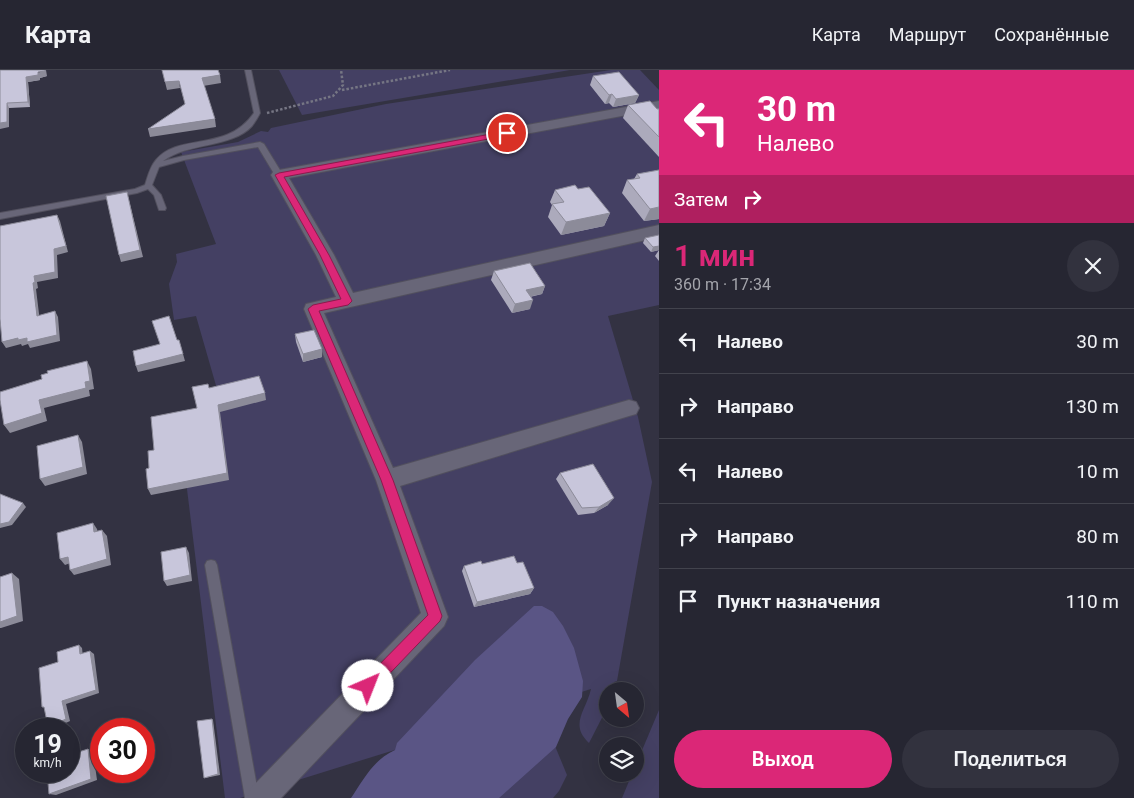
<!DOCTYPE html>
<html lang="ru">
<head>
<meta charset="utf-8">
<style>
  body { margin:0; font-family:Roboto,sans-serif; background:#32323e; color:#f1f3f6; height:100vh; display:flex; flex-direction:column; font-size:19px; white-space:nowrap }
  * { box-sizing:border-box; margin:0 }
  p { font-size:16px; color:#a4a5ac }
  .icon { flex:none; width:28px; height:28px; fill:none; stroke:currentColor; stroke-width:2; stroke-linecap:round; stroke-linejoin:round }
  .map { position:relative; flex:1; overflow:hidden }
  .details { display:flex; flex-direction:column; background:#262632; width:475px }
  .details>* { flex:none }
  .guide { background:#db2777; color:#fff; overflow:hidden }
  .needle { width:32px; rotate:151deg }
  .fabs { position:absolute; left:599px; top:612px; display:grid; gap:10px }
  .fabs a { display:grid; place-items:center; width:45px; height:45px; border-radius:50%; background:#262632; box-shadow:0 5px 20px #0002,0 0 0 1px #42434d; font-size:25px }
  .speed { position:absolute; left:15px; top:648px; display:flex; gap:10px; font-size:25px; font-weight:700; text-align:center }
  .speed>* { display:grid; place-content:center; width:65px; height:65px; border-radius:50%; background:#262632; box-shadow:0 5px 20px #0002,0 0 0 1px #42434d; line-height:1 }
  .speed small { font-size:12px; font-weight:400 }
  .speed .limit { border:8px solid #d22; background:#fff; color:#111 }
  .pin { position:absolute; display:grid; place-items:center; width:42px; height:42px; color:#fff; margin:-21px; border:2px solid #fff; border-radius:50%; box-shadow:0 1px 5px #0007 }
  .me { position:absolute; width:55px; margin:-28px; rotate:44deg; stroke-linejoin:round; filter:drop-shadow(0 0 4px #0008) }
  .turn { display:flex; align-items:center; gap:18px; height:105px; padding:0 15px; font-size:22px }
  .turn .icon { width:65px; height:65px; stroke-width:2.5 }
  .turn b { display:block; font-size:35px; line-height:42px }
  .then { display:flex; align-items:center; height:48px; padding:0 15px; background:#0003; gap:10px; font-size:19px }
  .round { display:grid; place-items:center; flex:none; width:52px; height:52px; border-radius:26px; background:#32323e }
  .headline { display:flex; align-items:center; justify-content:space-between; height:85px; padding:0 15px }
  h1 { font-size:30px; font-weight:600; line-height:38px; color:#db2777 }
  .cta { display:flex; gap:10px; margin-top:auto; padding:10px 15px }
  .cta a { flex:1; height:58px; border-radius:30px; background:#db2777; color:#fff; font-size:20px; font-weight:600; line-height:58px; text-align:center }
  .cta a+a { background:#32323e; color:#f1f3f6 }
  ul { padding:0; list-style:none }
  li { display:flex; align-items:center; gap:15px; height:65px; padding:0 15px; border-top:1px solid #42434d }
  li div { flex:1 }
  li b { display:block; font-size:19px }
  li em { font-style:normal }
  header { display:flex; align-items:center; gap:30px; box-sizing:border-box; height:70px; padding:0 25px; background:#262632; border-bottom:1px solid #42434d }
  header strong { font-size:24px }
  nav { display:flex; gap:28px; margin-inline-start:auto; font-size:18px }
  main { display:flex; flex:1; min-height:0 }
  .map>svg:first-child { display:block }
  .green { fill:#444063 }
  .water { fill:#5a5585 }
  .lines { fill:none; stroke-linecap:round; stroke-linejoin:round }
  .service-casing { stroke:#52505e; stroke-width:2 }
  .minor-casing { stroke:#52505e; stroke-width:2 }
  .path { stroke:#767684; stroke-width:2.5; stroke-dasharray:2.5 2; stroke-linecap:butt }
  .service { fill:#686678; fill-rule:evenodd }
  .minor { fill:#686678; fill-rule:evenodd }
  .wall { fill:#acaabc }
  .shaded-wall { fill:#8c8b99 }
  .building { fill:#c8c6db; stroke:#8c8b99 }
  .route { fill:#db2777; stroke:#8e194d }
</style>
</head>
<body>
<header>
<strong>Карта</strong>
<nav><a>Карта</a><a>Маршрут</a><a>Сохранённые</a></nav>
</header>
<main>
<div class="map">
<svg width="659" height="728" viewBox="0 0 659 728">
  <rect width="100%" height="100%" fill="#333242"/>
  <g class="green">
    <polygon points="279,0 570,0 302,45"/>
    <path d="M611,0h29l19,20v215l-51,11 30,101 14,65 -35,199 -3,1 -1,9h-5l-1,17 -18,35c-20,-19 -3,-32 2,-54l-351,109h-15l-47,-382 43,-8 -4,-19 -21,-73 -22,4 -5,-36 8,-22 -1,-8 40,-10 -35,-92 57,-10 23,-11 7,1 3,-4 115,-24z"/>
    <polygon points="659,640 659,728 622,728 632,704 635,704 635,697"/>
    <polygon points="555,676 567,705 559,721 553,728 479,728"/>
  </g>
  <path class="water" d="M534,536h8l11,6 10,14 11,22 9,33 -1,16 -14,22 -12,28 -57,51h-148c13,-19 22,-38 44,-48l2,-7 78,-83z"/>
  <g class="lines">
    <defs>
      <g id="service">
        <path d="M245,0h6l9,43c-2,4 -5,9 -8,13 -20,22 -63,16 -89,35l20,-5 77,-14 4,2 19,31 -1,2h-6l-18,-30 -74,13 -25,7 -7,18 9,10 5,13 -1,2h-6l-5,-15 -6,-6 -11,4 -137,26v-6l135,-24 10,-4c3,-9 5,-18 11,-25 24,-28 70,-7 98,-47z"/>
        <polygon points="211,490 215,491 217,495 259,728 245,728 205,495 207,491"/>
      </g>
      <polygon id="minor" points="659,31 659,39 289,108 334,185 353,223 659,155 659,167 324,243 393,398 629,330 636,332 639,338 636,344 629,346 400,416 448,547 444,556 281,728 247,728 251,718 421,543 376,410 304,239 306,234 336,227 316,185 271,105 273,102 279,100"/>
    </defs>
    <use href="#service" class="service-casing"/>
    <use href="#minor" class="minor-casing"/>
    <g class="path">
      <polyline points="342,20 450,0"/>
      <polyline points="267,43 333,26 343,15 341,0"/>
    </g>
    <use href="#service" class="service"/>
    <use href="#minor" class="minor"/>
  </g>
  <g class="wall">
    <polygon points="0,0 47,6 40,8 40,10 28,12 30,37 9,38 9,57"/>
    <polygon points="593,6 639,25 635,33 613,37 609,33 605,34 590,15"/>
    <polygon points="628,35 659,39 659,87 623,48"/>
    <polygon points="659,100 659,149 644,151 622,123 627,110 634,109 637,104"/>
    <polygon points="578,119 610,143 604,156 561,165 548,147 552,135 550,132 555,120"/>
    <polygon points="645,168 659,180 651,182 643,173"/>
    <polygon points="659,180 659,191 655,186"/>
    <polygon points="494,201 545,216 542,224 530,227 530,239 512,243 491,210"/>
    <polygon points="295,264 322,287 303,292 296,272"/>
    <polygon points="560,403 608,435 594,443 578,445 556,409"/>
    <polygon points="517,493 534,518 530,524 474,537 462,501 464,496 482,494"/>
  </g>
  <g class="shaded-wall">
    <polygon points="46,0 47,6 40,8 40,10 28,12 30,37 28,32 26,7"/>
    <polygon points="220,5 221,13 203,16 202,8"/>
    <polygon points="179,11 180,18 167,20 165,12"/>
    <polygon points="612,24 609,33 605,34 609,25"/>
    <polygon points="639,25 635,33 613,37 616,29"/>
    <polygon points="7,33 9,38 9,57 0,59 0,53"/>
    <polygon points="215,49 216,57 150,67 148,59"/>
    <polygon points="127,122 143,187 121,192 119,185"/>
    <polygon points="659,137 659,149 644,151 650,139"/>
    <polygon points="610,143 604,156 561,165 566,152"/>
    <polygon points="57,145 60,151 68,182 57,185 58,208 37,212 38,218 36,219 40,252 37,246 33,213 34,206 54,179"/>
    <polygon points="659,176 659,180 651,182 653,177"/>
    <polygon points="545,216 542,224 523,228 526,220"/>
    <polygon points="533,230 530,239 512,243 515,234"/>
    <polygon points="55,241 58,247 60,271 30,278 28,274 22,276 21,274 6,278 2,272 18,268"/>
    <polygon points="179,270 185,291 138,302 136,296"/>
    <polygon points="322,279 322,287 303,292 303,284"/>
    <polygon points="87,291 91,299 94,319 89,320 90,326 44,338 47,351 10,363 4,355 39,330 85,312"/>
    <polygon points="265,323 266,330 220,342 229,410 151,425 148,419 218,335"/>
    <polygon points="78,365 82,372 87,404 45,416 40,409"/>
    <polygon points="614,428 608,435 594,443 599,437"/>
    <polygon points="23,433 26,437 12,455 0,458 0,454"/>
    <polygon points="93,453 97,459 99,468 94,462"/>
    <polygon points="102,460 107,466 111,495 74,505 70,500"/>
    <polygon points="186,477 189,483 192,511 167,516 164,511"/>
    <polygon points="68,487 73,492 65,495 60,489"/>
    <polygon points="12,503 19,509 23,551 1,558 0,558 0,552"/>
    <polygon points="534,518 530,524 474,537 477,532"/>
    <polygon points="79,575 82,578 83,587 80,584"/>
    <polygon points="90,581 94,584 99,623 66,634 70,651 53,659 48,657"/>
    <polygon points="212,649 213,650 220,705 205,708 204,708"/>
    <polygon points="88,679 93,681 97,710 56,725 49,724"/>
  </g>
  <g class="building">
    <polygon points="0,0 45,0 45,1 38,2 38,5 26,7 28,32 7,33 7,52 0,53"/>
    <polygon points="162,0 218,0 220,5 202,8 215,49 148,59 185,34 179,11 165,12"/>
    <polygon points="619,2 639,25 616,29 612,24 609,25 593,6"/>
    <polygon points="650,31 657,39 659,39 659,67 628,35"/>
    <polygon points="659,100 659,137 650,139 627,110 640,108 637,104"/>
    <polygon points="575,115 578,119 589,117 610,143 566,152 552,134 564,132 555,120"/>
    <polygon points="127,122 140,180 119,185 106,126"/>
    <polygon points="57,145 66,176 54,179 55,202 34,206 35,212 33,213 37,246 55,241 57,265 27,272 27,268 18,270 18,268 2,272 0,249 0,156"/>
    <polygon points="659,165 659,176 653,177 645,168"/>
    <polygon points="530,193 545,216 526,220 533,230 515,234 494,201"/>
    <polygon points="169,246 177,270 179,270 183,284 136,296 133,281 160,274 152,251"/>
    <polygon points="314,260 322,279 303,284 295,264"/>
    <polygon points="87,291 90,311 85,312 86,318 39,330 42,343 4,355 0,330 0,322 42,309 41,305 48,303 47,301"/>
    <polygon points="259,306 265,323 218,335 227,403 148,419 146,399 149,398 148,381 154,380 151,347 197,338 192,317 208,314 209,318"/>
    <polygon points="78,365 83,397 40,409 37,376"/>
    <polygon points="593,394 614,428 599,437 582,438 560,403"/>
    <polygon points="0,424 23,433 9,452 0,454"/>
    <polygon points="93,453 94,462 102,460 107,489 70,500 68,487 60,489 57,463"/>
    <polygon points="186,477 190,505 164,511 161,482"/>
    <polygon points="514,486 517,493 523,492 534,518 477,532 464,496 481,491 482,494"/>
    <polygon points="12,503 17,546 0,552 0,507"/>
    <polygon points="79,575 80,584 90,581 96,620 62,631 66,649 48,657 44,637 42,637 39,598 58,592 57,582"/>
    <polygon points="212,649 218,704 204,708 197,651"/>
    <polygon points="88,679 91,709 49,724 47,701 69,701 69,685"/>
  </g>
  <polygon class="route" points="507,61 510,62 510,65 284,107 329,185 352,231 348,235 319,241 393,410 442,546 440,551 373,621 368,623 363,621 361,616 363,611 428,545 381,410 308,239 313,235 341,229 320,185 275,105 279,103"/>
</svg>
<div class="fabs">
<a><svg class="needle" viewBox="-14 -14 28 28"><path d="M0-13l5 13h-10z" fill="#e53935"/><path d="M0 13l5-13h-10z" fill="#a4a5ac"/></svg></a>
<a><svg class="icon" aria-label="layers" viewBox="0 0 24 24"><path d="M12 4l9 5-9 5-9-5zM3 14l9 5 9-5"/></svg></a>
</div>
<div class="speed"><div>19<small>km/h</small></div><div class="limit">30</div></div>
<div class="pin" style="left:507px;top:63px;background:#d93025"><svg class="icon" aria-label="arrive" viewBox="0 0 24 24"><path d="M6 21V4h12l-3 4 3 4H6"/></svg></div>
<svg class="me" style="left:368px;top:616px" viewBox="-20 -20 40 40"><circle r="19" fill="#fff"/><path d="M0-13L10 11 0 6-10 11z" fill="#db2777"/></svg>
</div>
<section class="details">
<div class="guide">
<div class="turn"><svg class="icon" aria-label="left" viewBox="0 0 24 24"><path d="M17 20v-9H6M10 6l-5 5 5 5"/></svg><div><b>30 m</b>Налево</div></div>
<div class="then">Затем<svg class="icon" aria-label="right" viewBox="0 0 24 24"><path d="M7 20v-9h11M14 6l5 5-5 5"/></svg></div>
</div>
<div class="headline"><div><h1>1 мин</h1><p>360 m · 17:34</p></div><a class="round"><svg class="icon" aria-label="close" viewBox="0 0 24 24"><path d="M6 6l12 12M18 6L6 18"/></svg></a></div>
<ul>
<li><svg class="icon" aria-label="left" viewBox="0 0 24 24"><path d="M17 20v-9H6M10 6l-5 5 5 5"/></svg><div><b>Налево</b></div><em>30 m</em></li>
<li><svg class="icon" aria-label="right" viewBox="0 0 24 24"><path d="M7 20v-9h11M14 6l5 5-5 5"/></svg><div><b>Направо</b></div><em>130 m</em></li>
<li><svg class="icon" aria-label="left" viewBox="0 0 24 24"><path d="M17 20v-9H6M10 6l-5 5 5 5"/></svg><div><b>Налево</b></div><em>10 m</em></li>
<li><svg class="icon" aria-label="right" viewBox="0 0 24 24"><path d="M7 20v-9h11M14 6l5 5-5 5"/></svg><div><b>Направо</b></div><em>80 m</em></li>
<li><svg class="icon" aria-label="arrive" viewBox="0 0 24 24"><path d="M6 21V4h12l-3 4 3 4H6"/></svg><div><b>Пункт назначения</b></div><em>110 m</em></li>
</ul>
<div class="cta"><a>Выход</a><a>Поделиться</a></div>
</section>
</main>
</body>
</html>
